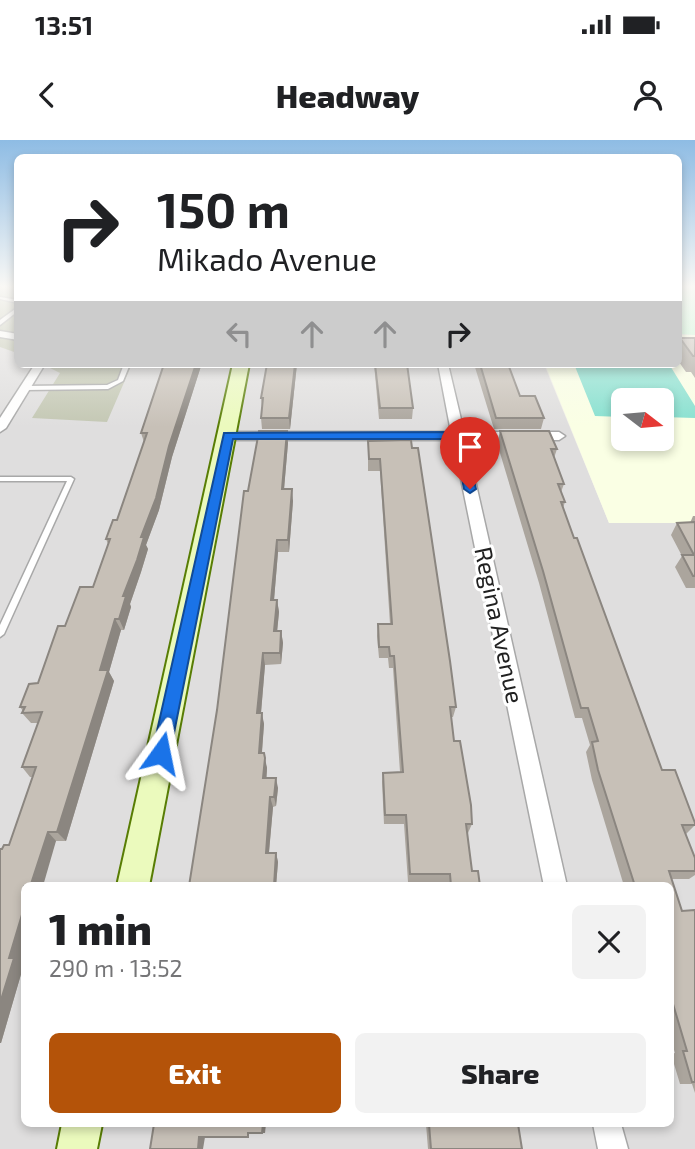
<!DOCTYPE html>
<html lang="en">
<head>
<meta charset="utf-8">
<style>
  body { margin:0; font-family:"Exo 2",sans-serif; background:#f2f2f2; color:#202124; height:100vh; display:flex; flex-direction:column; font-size:26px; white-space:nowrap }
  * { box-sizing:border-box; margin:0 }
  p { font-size:23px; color:#757577 }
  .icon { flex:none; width:38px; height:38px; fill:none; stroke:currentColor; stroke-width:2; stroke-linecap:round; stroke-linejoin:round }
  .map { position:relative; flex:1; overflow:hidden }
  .drawer { position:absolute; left:21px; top:742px; width:653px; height:245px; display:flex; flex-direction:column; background:#fff; border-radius:10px; box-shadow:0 4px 10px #0003 }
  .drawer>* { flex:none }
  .banner { position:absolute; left:14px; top:14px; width:668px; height:214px; border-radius:10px; box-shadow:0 4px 10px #0003; background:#fff; color:#202124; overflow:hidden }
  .needle { width:46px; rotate:106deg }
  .tools { position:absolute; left:611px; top:248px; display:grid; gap:14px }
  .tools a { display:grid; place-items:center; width:63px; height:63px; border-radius:10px; background:#fff; box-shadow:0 4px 10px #0003; font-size:35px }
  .pin { position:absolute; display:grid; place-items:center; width:60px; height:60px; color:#fff; margin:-72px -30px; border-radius:50% 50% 50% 0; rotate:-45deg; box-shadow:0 0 7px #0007 }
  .pin .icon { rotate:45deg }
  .me { position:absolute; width:77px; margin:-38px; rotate:12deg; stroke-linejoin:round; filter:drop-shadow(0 0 5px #0008) }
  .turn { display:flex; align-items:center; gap:24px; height:147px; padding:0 28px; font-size:32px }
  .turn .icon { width:91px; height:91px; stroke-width:2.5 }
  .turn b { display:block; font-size:49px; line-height:60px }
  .lanes { display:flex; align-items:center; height:66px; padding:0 28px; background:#0003; justify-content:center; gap:35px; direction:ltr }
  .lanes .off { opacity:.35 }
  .round { display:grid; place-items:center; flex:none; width:74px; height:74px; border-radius:10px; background:#f2f2f2 }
  .headline { display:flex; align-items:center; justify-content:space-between; height:119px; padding:0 28px }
  h1 { font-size:42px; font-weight:800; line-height:52px }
  .cta { display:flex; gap:14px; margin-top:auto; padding:14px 28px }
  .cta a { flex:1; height:80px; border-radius:10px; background:#b45309; color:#fff; font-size:28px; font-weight:800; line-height:80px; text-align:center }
  .cta a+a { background:#f2f2f2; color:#202124 }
  .status { display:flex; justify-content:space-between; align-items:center; height:49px; padding:0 35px; background:#fff; direction:ltr }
  .status svg { height:19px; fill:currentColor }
  header { display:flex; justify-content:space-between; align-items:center; height:91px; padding:0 28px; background:#fff; font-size:32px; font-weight:800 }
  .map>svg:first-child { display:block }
  .residential { fill:#dfdede; fill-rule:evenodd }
  .education { fill:#faffe4; fill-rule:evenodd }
  .construction { fill:#c3c7b3 }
  .park { fill:#c6fad5 }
  .pitch { fill:#86e0cf }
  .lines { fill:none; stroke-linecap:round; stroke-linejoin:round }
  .lane-casing { stroke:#a8a8a8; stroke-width:3 }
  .street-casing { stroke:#a8a8a8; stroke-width:3 }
  .secondary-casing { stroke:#587d04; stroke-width:4 }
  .lane { fill:#fff; fill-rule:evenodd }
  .street { fill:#fff; fill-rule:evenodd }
  .secondary { fill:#ebfabd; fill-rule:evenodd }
  .wall { fill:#aba59d }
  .shaded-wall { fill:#8b8680 }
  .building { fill:#c7c0b7; stroke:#8b8680; stroke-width:2 }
  .route { fill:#1a73e8; stroke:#114b97; stroke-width:2 }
  .labels { text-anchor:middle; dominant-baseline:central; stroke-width:6; stroke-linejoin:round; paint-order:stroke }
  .street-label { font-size:24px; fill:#212121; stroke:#fff }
</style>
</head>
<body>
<div class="status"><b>13:51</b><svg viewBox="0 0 49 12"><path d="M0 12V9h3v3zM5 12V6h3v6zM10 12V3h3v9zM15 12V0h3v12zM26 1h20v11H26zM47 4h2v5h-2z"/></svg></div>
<header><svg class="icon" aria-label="back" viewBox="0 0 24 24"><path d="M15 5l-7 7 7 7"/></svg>Headway<svg class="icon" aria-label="person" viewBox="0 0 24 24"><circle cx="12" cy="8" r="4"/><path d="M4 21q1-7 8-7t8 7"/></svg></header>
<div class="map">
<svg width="695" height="1009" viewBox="0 0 695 1009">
  <rect width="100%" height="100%" fill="#f2f0e8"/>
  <path class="residential" d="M0,145h17l1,79h526l65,159h86v626h-695zM24,746h646v238h-646z"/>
  <path class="education" d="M679,195h16v188h-86l-64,-159h134zM623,261h39v38h-39z"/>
  <g class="construction">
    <polygon points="0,145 17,145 17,213 0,207"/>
    <polygon points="42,224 132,224 107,282 32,278 60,233"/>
  </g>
  <polygon class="park" points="679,145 695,145 695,195 679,194"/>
  <polygon class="pitch" points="574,224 669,224 695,266 695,278 662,277 662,261 623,261 623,277 595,276"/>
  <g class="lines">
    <defs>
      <g id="lane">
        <polygon points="0,157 18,160 18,163 0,159"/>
        <polygon points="18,167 18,171 0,185 0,180"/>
        <polygon points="124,224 130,224 123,241 108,249 24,250 21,248 24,246 107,245 118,240"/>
        <polygon points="0,337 71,337 74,339 4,494 0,497 0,485 67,341 0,341"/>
      </g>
      <g id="street">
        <polygon points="0,191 18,194 18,200 0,197"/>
        <polygon points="35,224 45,224 6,288 0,292 0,278"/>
        <polygon points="438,224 448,224 464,292 559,292 565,296 559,300 466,300 567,746 544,746 453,300 228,300 222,296 228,292 451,292"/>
        <polygon points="593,984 621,984 628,1009 598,1009"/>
      </g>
      <g id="secondary">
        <polygon points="233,224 249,224 149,746 117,746"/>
        <polygon points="62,984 102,984 97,1009 57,1009"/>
      </g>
    </defs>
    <use href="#lane" class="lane-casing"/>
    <use href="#street" class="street-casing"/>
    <use href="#secondary" class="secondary-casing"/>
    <use href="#lane" class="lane"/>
    <use href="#street" class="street"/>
    <use href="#secondary" class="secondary"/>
  </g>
  <g class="wall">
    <polygon points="680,198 695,198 695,238 691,232 686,232 679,222 679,201"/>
    <polygon points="164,224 207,224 206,226 201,226 172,317 159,370 146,405 148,409 141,432 130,464 131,467 124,490 121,490 109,532 114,541 66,701 56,701 24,746 21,822 24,824 1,903 0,903 0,709 9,705 33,637 30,637 22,627 38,583 31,583 22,573 23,571 20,567 38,543 65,486 93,447 108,404 106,399 117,380 144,302 141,293"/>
    <polygon points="267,224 297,224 290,289 262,289 261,278 262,267 261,258"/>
    <polygon points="374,224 407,224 413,268 412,279 379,279"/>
    <polygon points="474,224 508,224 520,256 544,278 541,289 494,289"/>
    <polygon points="500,291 557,309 554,318 564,344 561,352 565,362 563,368 662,630 695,683 695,685 686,694 695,718 695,735 689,739 671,739 682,771 695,770 695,953 692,944 680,944 671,914 675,913 670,897 670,746 624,746 592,640 586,612 590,605 582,578 575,578 539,443 497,303"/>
    <polygon points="411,300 456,567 453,577 451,577 454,601 472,684 468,693 467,693 472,731 480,746 447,746 447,742 408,742 404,684 384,684 382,642 383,633 400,632 393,528 389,528 388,518 379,518 377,496 378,484 390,484 380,331 368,331 368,301"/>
    <polygon points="288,303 284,349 293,361 289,412 278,412 274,460 277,460 279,472 277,491 281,491 283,503 281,524 265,525 261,573 264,584 262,613 267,628 266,638 278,648 276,666 273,667 269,713 276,713 278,722 276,746 217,570 248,351"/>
    <polygon points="693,376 695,376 695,448 686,448 675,427 682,416 671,395 677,383 690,383"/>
    <polygon points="426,984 518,984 522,1009 428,1009"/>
  </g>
  <g class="shaded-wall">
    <polygon points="196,224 201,224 201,226 172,317 159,370 146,405 148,409 141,432 130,464 131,467 124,490 119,479 123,456 169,306"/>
    <polygon points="295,224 297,224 290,289 289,278"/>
    <polygon points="287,291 288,303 283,361 282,349"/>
    <polygon points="292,349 293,361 289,412 288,400"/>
    <polygon points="277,400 278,412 273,472 271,460"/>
    <polygon points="277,460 279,472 276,503 274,491"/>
    <polygon points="115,479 121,490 109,532 114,541 66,701 57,692 100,530"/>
    <polygon points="281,491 283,503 281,524 280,513"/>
    <polygon points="263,513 265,525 260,584 257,573"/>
    <polygon points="262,573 264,584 261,623 259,613"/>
    <polygon points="265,618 267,628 266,648 263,638"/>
    <polygon points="276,638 278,648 276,666 274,657"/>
    <polygon points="270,657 273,667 268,722 266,713"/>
    <polygon points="48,692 56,701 43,746 33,746 31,744"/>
    <polygon points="276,713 278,722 276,746 274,746"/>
    <polygon points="24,768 24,809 21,822 24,824 1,903 0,903 0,863 9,818"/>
    <polygon points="263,984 266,984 265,993 262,993"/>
    <polygon points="199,997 205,997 203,1009 198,1009"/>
  </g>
  <g class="building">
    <polygon points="680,198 695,198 695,216 693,216"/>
    <polygon points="164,224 196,224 169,306 156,358 141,397 144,397 137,420 123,456 126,456 119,479 115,479 100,530 108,530 57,692 48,692 31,744 35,744 35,746 24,746 24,768 9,818 14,818 0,863 0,709 2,709 4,705 9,705 36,627 22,627 42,572 22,573 25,567 20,567 29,544 38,543 58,486 65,486 80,447 93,447 110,399 106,399 113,380 117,380 147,293 141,293"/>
    <polygon points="267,224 295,224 289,278 261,278 263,258 261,258"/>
    <polygon points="375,224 407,224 413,268 380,268"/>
    <polygon points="480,224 508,224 520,256 535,256 544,278 496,278"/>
    <polygon points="259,291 287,291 282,349 292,349 288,400 277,400 271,460 277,460 274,491 281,491 280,513 263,513 257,573 262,573 259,613 264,613 265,618 263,638 276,638 274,657 270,657 266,713 276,713 274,746 189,746 217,570 244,351 248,351"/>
    <polygon points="500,291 549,291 557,309 551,309 564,344 558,344 565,362 561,362 574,398 577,398 662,630 675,630 695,683 695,685 682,685 695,718 695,731 669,731 682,771 695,770 695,942 692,942 683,911 687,911 670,854 670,746 635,746 598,630 592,602 598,601 588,568 581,568 543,431"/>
    <polygon points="411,300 412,308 418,308 450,521 456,567 450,567 454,601 460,601 471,665 472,684 466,684 472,731 478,731 480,746 451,746 450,734 410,734 406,675 385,675 383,633 403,632 394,516 390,516 389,507 379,507 378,484 392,484 380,319 369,319 368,301"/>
    <polygon points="695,382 695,436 693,436 682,415 694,415 677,383"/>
    <polygon points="154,984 263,984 262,993 248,993 248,997 199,997 198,1009 150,1009"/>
    <polygon points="429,984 518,984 522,1009 431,1009"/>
  </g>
  <linearGradient id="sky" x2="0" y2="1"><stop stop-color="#8ebce4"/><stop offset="0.51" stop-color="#f9f8f5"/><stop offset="1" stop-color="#f9f8f5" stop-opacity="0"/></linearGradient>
  <rect width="695" height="287" fill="url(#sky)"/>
  <polygon class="route" points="459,292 464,296 476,349 470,353 464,349 454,299 233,299 170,613 167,619 161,621 155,619 152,613 224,293"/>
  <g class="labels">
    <g class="street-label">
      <text transform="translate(500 485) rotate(78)">Regina Avenue</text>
    </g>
  </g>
</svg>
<div class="tools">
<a><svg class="needle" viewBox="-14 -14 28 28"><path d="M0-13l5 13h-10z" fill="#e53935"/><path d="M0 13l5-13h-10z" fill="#757577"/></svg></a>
</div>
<div class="pin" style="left:470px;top:349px;background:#d93025"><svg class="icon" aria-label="arrive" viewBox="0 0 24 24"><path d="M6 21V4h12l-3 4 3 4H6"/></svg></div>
<svg class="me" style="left:161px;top:613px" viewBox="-20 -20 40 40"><path d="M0-17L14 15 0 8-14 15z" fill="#1a73e8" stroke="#fff" stroke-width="4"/></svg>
<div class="banner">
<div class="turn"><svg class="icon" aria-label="right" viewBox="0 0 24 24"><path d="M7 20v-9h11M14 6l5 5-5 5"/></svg><div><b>150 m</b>Mikado Avenue</div></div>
<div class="lanes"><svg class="icon off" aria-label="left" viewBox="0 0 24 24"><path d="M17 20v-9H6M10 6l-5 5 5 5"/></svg><svg class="icon off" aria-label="ahead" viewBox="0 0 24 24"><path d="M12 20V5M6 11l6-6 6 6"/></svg><svg class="icon off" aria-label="ahead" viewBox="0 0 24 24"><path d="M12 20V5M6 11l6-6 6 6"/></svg><svg class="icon" aria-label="right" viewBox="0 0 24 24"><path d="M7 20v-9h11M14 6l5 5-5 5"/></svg></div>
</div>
<section class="drawer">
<div class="headline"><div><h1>1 min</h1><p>290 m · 13:52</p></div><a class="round"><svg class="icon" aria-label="close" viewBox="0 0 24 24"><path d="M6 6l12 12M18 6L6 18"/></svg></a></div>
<div class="cta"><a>Exit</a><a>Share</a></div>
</section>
</div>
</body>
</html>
